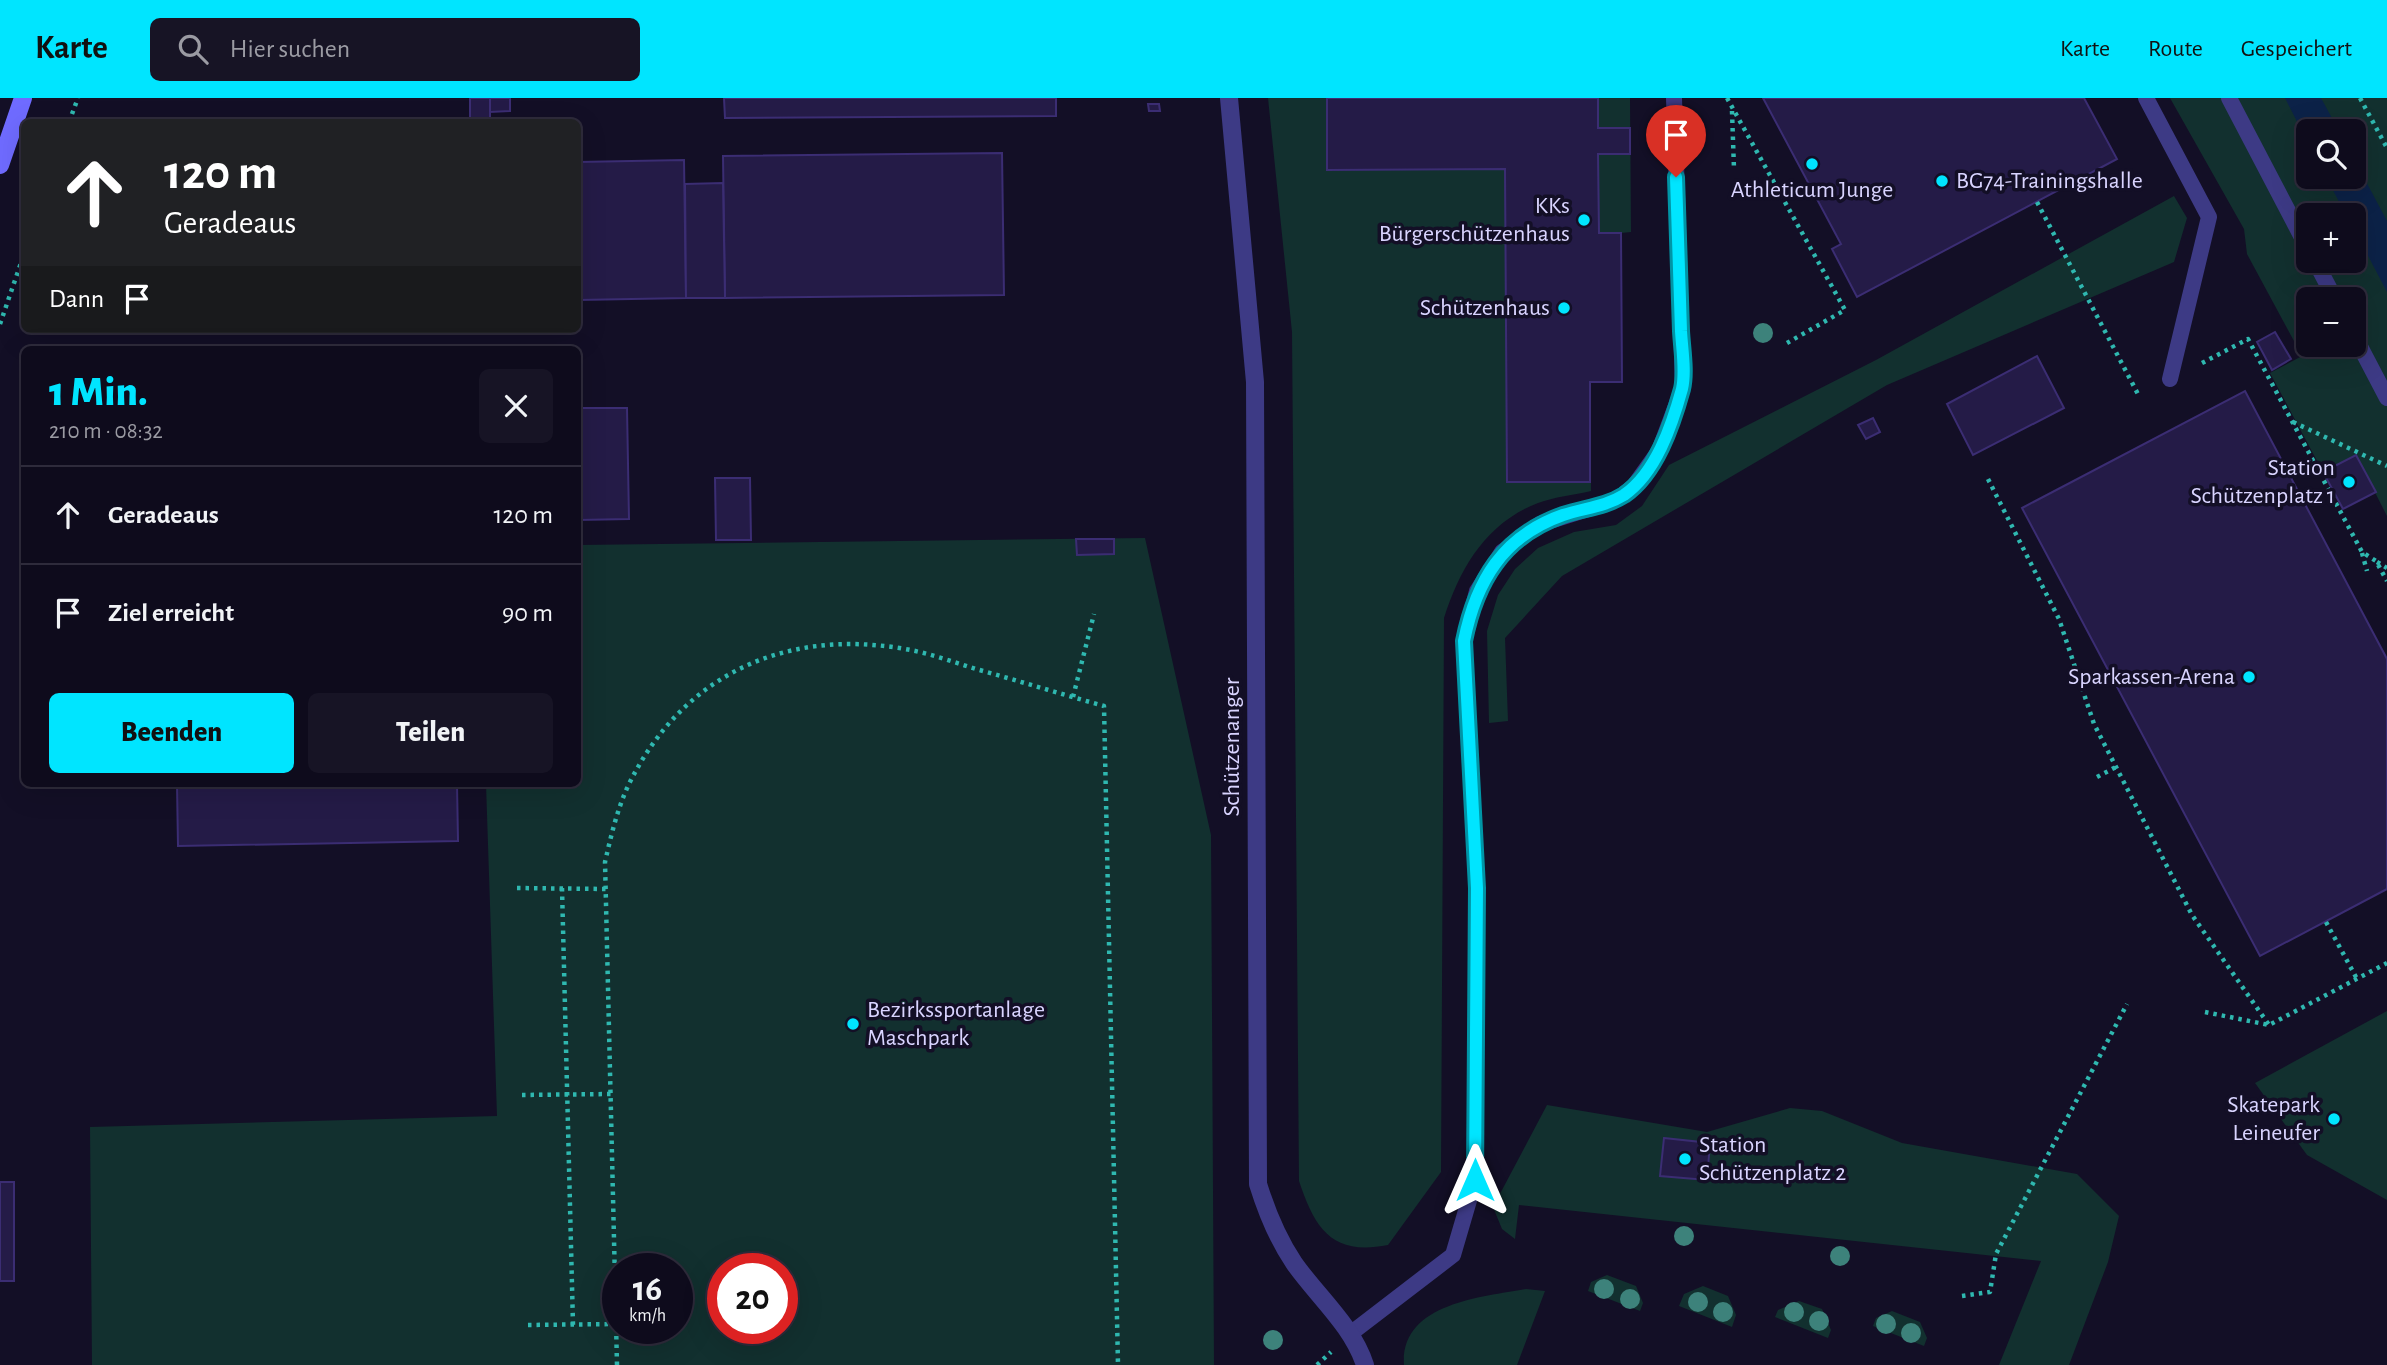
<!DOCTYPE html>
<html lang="de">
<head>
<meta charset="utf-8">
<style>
  body { margin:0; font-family:"Alegreya Sans",sans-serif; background:#171425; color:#f1f3f6; height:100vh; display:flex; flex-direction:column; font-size:26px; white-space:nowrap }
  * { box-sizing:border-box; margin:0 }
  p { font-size:23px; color:#9b9ba3 }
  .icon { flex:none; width:38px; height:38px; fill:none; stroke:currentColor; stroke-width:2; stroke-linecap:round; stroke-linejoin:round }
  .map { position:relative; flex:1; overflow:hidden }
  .panel { position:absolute; left:21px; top:248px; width:560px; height:441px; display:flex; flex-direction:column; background:#0e0b1c; border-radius:10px; box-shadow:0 7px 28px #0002,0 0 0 2px #2e2b3b }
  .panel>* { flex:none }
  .guide { position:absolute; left:21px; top:21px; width:560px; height:214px; border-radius:10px; box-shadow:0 7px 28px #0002,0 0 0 2px #2e2b3b; background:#202124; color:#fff; overflow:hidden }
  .fabs { position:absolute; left:2296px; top:21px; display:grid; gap:14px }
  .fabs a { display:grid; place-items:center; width:70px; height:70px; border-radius:10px; background:#0e0b1c; box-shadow:0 7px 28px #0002,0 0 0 2px #2e2b3b; font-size:35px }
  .speed { position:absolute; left:602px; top:1155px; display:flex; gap:14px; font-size:35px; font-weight:700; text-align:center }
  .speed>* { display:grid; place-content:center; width:91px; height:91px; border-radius:50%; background:#0e0b1c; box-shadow:0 7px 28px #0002,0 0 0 2px #2e2b3b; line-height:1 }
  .speed small { font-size:18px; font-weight:400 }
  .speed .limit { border:10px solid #d22; background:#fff; color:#111 }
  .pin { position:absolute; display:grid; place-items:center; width:60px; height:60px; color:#fff; margin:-72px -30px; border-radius:50% 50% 50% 0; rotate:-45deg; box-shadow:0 0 7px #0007 }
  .pin .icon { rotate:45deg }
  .me { position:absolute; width:77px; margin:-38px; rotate:0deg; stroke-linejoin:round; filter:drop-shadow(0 0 5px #0008) }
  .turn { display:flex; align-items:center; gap:24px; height:147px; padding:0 28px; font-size:32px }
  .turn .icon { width:91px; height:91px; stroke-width:2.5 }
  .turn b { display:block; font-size:49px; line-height:60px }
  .then { display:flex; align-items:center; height:66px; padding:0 28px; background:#0003; gap:14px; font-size:26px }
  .round { display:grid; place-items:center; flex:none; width:74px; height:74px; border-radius:10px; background:#171425 }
  .head { display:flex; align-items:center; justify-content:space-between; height:119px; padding:0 28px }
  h1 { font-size:42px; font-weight:800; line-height:52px; color:#00e5ff }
  .action { display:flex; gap:14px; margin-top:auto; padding:14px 28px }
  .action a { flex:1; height:80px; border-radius:10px; background:#00e5ff; color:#111; font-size:28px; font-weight:800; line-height:80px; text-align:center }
  .action a+a { background:#171425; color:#f1f3f6 }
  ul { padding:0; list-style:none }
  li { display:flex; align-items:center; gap:21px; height:98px; padding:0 28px; border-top:2px solid #2e2b3b }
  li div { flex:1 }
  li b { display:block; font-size:26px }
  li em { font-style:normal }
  header { display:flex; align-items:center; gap:42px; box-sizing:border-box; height:98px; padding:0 35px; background:#00e5ff; color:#111 }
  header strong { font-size:33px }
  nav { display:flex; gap:38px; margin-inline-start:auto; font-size:24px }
  .search { width:490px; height:63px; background:#171425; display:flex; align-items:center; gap:18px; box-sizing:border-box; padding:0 24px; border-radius:10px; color:#9b9ba3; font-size:26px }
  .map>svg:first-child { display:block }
  .green { fill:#12302f; fill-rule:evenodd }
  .water { fill:#0c2248 }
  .building { fill:#241b47; stroke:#3b2d73; stroke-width:2 }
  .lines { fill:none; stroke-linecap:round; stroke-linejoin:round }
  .path { stroke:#2fb8b0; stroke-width:4.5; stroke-dasharray:3.5 5; stroke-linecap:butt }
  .service { stroke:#3d3a85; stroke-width:16 }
  .minor { stroke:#3d3a85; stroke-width:18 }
  .secondary { stroke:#6f6bff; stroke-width:18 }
  .tree { fill:#3d827b }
  .route-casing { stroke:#0095a6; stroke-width:18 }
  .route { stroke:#00e5ff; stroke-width:12 }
  .poi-dot { fill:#00e5ff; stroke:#130f26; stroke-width:2.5 }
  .labels { text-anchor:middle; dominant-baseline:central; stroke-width:7; stroke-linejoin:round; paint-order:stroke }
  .poi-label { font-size:24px; fill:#d9d4ff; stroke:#130f26; text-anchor:end }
  .street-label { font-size:24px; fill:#d9d4ff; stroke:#130f26 }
</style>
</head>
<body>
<header>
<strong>Karte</strong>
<div class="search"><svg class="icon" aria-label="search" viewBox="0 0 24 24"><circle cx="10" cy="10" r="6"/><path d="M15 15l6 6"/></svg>Hier suchen</div>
<nav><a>Karte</a><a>Route</a><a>Gespeichert</a></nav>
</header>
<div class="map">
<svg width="2387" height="1267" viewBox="0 0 2387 1267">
  <rect width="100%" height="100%" fill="#130f26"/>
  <g class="green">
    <path d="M1268,0h362l1,134 -10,1 1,149 -32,1 1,108c-17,4 -37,6 -53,12 -52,20 -78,65 -94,115l-3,554 -53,73c-56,11 -73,-16 -89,-64l-7,-849z"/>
    <path d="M2170,0h217v418l-31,-61 -33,17 -53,-99 32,-17 -55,-102 -3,-25zM2308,33h46v46h-46zM2308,117h46v46h-46zM2308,201h46v46h-46z"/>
    <polygon points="2174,98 2187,120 2174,164 1887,287 1562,478 1505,540 1508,623 1489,625 1487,533 1498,497 1515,471 1538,450 1574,434 1616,427 1642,408 1669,367 1876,262"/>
    <path d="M1145,440l66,297 3,530h-1122l-2,-238 407,-11 -11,-332h92v-239zM618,1171h59v59h-59zM723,1171h59v59h-59z"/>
    <polygon points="2387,913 2387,1102 2307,1057 2255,985"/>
    <polygon points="1547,1007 1707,1034 1790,1010 1822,1013 1902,1045 2077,1076 2119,1118 2108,1164 2069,1267 1999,1267 2041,1163 1519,1107 1515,1141 1502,1131 1493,1109"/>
    <polygon points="1607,1177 1636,1188 1643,1205 1640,1213 1588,1193 1591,1184"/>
    <polygon points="1703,1188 1728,1198 1736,1217 1732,1229 1679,1208 1684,1196"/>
    <path d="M1526,1191l19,2 -28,74h-113c-4,-61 76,-68 122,-76z"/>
    <polygon points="1799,1203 1822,1211 1831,1232 1828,1240 1775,1219 1778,1212"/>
    <polygon points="1892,1213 1920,1224 1927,1240 1924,1248 1873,1228 1876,1220"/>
  </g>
  <g class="water">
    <polygon points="2285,0 2321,0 2339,33 2308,33 2308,45"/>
    <polygon points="2354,61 2387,123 2387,194 2354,131 2354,117 2346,117 2326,79 2354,79"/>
  </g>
  <g class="building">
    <rect x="470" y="0" width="20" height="24"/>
    <polygon points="490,0 510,0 510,13 490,14"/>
    <polygon points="724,0 1056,0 1056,18 725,20"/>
    <polygon points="1327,0 1598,0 1598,30 1630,30 1630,56 1598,56 1599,135 1621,135 1622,284 1590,284 1590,384 1507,384 1505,71 1327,72"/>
    <polygon points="1763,0 2084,0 2117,61 1857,199 1832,151 1841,146"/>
    <polygon points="1148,6 1159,6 1160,13 1149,13"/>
    <polygon points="1002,55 1004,197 725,200 723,58"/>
    <polygon points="684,62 686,200 578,202 578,64"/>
    <polygon points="723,85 725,200 686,200 685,86"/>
    <polygon points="2275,234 2291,261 2272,272 2257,244"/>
    <polygon points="2037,258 2064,310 1973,357 1947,306"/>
    <polygon points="2245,293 2387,561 2387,791 2260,858 2022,410"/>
    <polygon points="578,310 627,310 629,421 578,422"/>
    <polygon points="1873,320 1880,334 1866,341 1858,327"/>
    <polygon points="2356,357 2376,394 2343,411 2323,374"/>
    <polygon points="715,380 750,380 751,442 716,442"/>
    <polygon points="1076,441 1114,441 1114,456 1077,457"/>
    <polygon points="177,686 457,686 458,743 178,748"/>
    <polygon points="1664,1040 1710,1045 1707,1082 1660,1078"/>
    <rect x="0" y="1084" width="14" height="99"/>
  </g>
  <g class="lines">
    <g class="path">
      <polyline points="1727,0 1845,212 1787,245"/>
      <polyline points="2360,0 2387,50"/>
      <polyline points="1732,13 1734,71"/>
      <polyline points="69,24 78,0"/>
      <polyline points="2037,104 2139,298"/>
      <polyline points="0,226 24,156"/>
      <polyline points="2202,265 2248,241 2362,454 2376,463 2387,483"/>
      <polyline points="2293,324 2387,368"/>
      <polyline points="1988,381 2059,521 2094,626 2192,817 2269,927"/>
      <polyline points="2362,455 2367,473"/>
      <polyline points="2377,464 2387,470"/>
      <polyline points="1073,599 1094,516"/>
      <polyline points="2097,679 2116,669"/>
      <polyline points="517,790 606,791"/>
      <polyline points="562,790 573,1227"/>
      <polyline points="2326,824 2357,881"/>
      <polyline points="2205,914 2269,927 2387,865"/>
      <polyline points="522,997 611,996"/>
      <polyline points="1962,1198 1990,1194 1996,1156 2127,906"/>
      <polyline points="528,1227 617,1226"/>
      <path d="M617,1267l-12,-503c6,-26 12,-52 23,-76 54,-112 158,-158 277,-137 24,4 48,13 71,20 43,12 85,25 128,37l14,659"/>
      <polyline points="1317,1267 1331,1254"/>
    </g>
    <g class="service">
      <polyline points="2146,0 2209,119 2170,281"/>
      <polyline points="2229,0 2308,151"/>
      <polyline points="2315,163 2335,201"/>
      <polyline points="2354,237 2387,300"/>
      <polyline points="1350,1236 1453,1157 1475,1082 1477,790 1464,543 1477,493 1502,454 1540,426 1610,404 1623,397 1634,388 1659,353 1683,289 1674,0"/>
    </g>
    <path class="minor" d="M1229,0l26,284 3,802c9,29 19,54 36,79 23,33 58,62 71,102"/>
    <polyline class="secondary" points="0,67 23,0"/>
  </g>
  <g class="tree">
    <circle cx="1763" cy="235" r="10"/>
    <circle cx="1684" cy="1138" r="10"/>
    <circle cx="1840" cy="1158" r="10"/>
    <circle cx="1604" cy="1191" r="10"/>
    <circle cx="1630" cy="1201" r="10"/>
    <circle cx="1698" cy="1204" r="10"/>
    <circle cx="1723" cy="1214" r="10"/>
    <circle cx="1794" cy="1214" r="10"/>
    <circle cx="1819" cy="1223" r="10"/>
    <circle cx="1886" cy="1226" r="10"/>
    <circle cx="1911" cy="1235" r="10"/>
    <circle cx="1273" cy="1242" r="10"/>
  </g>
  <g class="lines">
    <defs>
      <path id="route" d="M1475,1082l2,-292 -13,-247c12,-60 39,-105 99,-126 21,-7 42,-8 61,-20 32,-22 48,-70 58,-106 4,-17 0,-40 -1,-58 -2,-51 -3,-103 -5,-154"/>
    </defs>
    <use href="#route" class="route-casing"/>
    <use href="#route" class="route"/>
  </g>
  <g class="poi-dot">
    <circle cx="1812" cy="66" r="7"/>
    <circle cx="1942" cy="83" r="7"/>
    <circle cx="1584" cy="122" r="7"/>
    <circle cx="1564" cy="210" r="7"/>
    <circle cx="2349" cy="384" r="7"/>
    <circle cx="2249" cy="579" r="7"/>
    <circle cx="853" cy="926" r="7"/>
    <circle cx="2334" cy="1021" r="7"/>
    <circle cx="1685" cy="1061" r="7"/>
  </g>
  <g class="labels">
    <g class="poi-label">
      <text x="1956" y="83" text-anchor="start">BG74-Trainingshalle</text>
      <text x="1812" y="92" text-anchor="middle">Athleticum Junge</text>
      <text x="1570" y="108">KKs<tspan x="1570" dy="28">Bürgerschützenhaus</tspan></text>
      <text x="1550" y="210">Schützenhaus</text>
      <text x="2335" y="370">Station<tspan x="2335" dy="28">Schützenplatz 1</tspan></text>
      <text x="2235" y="579">Sparkassen-Arena</text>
      <text x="867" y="912" text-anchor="start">Bezirkssportanlage<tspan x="867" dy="28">Maschpark</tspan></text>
      <text x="2320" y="1007">Skatepark<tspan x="2320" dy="28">Leineufer</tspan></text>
      <text x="1699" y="1047" text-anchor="start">Station<tspan x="1699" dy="28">Schützenplatz 2</tspan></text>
    </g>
    <g class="street-label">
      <text transform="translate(1232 649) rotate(-90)">Schützenanger</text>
    </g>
  </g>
</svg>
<div class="fabs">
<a><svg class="icon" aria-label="search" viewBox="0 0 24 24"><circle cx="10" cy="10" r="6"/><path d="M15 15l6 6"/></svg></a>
<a>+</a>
<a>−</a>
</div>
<div class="speed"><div>16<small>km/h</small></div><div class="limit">20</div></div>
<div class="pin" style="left:1676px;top:79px;background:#d93025"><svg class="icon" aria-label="arrive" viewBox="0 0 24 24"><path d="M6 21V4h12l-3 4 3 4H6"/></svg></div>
<svg class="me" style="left:1475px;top:1082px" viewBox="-20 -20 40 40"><path d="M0-17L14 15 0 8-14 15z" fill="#00e5ff" stroke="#fff" stroke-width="4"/></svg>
<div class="guide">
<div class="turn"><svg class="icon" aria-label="ahead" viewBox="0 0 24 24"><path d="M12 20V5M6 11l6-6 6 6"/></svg><div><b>120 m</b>Geradeaus</div></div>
<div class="then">Dann<svg class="icon" aria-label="arrive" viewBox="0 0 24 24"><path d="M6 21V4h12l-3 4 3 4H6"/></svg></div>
</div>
<section class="panel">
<div class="head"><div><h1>1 Min.</h1><p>210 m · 08:32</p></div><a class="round"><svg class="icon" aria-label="close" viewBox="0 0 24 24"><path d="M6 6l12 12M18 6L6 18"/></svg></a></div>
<ul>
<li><svg class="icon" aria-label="ahead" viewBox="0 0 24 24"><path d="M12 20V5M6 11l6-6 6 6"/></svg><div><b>Geradeaus</b></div><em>120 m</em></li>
<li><svg class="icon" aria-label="arrive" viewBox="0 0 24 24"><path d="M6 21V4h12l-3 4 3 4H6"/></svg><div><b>Ziel erreicht</b></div><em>90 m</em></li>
</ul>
<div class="action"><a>Beenden</a><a>Teilen</a></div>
</section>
</div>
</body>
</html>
